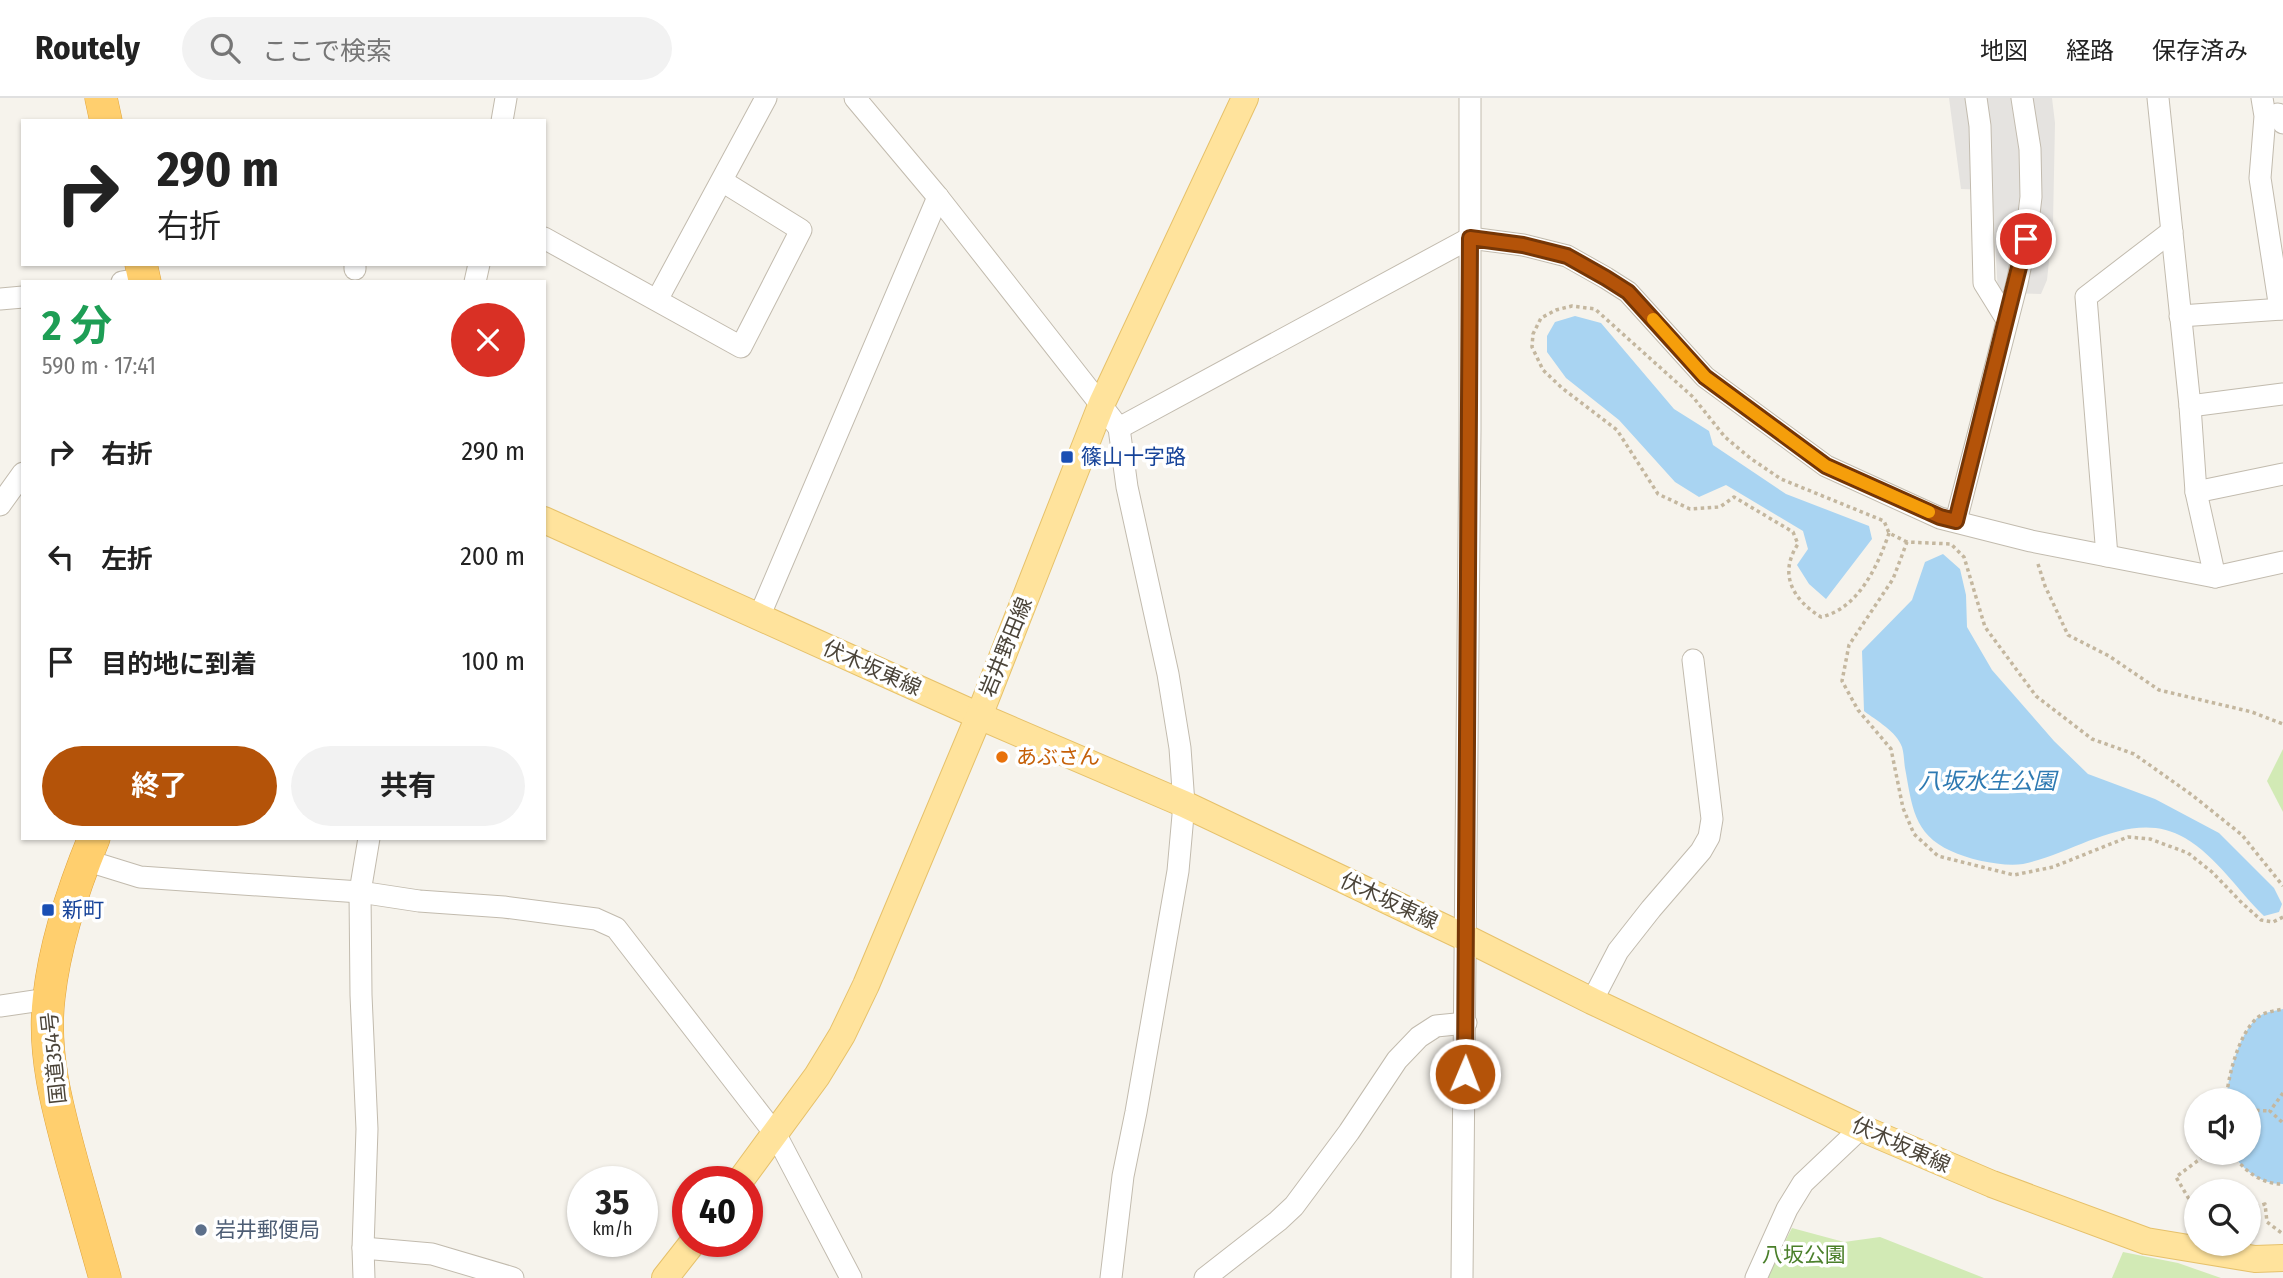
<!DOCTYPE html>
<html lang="ja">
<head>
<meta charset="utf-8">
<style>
  body { margin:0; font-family:"Fira Sans Condensed","Noto Sans JP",sans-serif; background:#f2f2f2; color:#222; height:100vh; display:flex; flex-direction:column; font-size:26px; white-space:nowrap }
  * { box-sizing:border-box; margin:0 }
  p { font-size:23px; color:#767676 }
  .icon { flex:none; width:38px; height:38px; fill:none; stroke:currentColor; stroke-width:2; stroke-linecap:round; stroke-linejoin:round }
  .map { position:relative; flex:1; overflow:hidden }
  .drawer { position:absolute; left:21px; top:182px; width:525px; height:560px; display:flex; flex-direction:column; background:#fff; border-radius:0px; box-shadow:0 2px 5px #0004 }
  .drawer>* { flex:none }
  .top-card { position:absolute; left:21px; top:21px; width:525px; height:147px; border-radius:0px; box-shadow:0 2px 5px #0004; background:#fff; color:#222; overflow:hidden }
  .tools { position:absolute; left:2184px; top:990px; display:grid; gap:14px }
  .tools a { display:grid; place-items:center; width:77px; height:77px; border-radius:50%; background:#fff; box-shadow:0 2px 5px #0004; font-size:35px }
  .speed { position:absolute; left:567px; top:1068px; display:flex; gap:14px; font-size:35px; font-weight:700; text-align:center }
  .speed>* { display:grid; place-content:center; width:91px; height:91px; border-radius:50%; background:#fff; box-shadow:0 2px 5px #0004; line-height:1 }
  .speed small { font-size:18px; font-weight:400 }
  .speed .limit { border:10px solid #d22; background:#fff; color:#111 }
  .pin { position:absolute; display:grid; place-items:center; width:60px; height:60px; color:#fff; margin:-30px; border:4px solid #fff; border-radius:50%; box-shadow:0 2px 7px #0007 }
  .me { position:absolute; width:77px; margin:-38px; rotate:1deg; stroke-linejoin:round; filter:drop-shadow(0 0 5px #0008) }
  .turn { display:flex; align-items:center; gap:24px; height:147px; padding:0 21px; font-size:32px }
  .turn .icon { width:91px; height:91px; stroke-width:2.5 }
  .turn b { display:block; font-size:49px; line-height:60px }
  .round { display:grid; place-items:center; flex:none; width:74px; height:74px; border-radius:37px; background:#f2f2f2 }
  .summary { display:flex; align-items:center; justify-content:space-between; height:119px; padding:0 21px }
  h1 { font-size:42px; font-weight:700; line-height:52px; color:#1e9e55 }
  .cta { display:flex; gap:14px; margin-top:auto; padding:14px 21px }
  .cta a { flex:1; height:80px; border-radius:42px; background:#b45309; color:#fff; font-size:28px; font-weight:700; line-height:80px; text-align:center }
  .cta a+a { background:#f2f2f2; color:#222 }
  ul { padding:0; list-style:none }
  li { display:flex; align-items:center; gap:21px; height:105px; padding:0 21px }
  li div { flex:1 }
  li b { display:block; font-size:26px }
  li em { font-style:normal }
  header { display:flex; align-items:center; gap:42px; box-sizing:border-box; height:98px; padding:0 35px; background:#fff; border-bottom:2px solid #e0e0e0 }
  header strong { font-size:33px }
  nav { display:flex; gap:38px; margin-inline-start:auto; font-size:24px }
  .search { width:490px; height:63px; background:#f2f2f2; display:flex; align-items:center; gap:18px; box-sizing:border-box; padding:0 24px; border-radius:38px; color:#767676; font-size:26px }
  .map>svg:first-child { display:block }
  .green { fill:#d2eab5 }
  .parking { fill:#e5e3e0 }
  .water { fill:#a9d4f2 }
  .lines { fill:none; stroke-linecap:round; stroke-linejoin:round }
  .minor-casing { stroke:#c2bbae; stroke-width:23 }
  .major-casing { stroke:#e6c16a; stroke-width:28 }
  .highway-casing { stroke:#e0a43c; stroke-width:33 }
  .path { stroke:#c4b79f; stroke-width:3.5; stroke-dasharray:3.5 3.5; stroke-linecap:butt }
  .minor { stroke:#fff; stroke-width:21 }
  .major { stroke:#ffe39c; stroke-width:26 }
  .highway { stroke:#ffcf6e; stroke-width:32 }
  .route-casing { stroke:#753606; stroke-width:18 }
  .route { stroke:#b45309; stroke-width:12 }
  .slow { stroke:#f59e0b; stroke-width:12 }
  .transit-dot { fill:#1a4fb4; stroke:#fff; stroke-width:2.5 }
  .food-dot { fill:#e8710a; stroke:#fff; stroke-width:2.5 }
  .service-dot { fill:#5c6f8a; stroke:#fff; stroke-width:2.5 }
  .labels { text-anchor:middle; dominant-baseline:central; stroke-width:7; stroke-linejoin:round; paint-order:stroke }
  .transit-label { font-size:21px; fill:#164399; stroke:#fff; text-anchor:start }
  .street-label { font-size:21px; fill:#4b4439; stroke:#fff }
  .food-label { font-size:21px; fill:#c56008; stroke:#fff; text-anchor:start }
  .service-label { font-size:21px; fill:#4e5e75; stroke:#fff; text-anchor:start }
  .park-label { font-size:21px; fill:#4a7f2a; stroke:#fff }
  .water-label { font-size:23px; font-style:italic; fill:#2e7ab2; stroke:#fff }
</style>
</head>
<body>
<header>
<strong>Routely</strong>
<div class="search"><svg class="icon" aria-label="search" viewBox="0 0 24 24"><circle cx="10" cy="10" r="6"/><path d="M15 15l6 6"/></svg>ここで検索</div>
<nav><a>地図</a><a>経路</a><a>保存済み</a></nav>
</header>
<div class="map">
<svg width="2283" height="1180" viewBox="0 0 2283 1180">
  <rect width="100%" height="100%" fill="#f6f3ec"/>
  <g class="green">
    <polygon points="2283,651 2283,714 2267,683"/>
    <polygon points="1792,1130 1844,1144 1880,1139 1984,1180 1766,1180"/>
    <polygon points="2123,1154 2178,1165 2221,1180 2112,1180"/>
  </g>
  <polygon class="parking" points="1949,0 2052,0 2055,25 2053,125 2047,182 2041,196 1998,195 1992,92 1961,91"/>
  <g class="water">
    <polygon points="1575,218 1601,225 1674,311 1709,333 1713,347 1786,396 1869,428 1872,441 1826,501 1809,486 1797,467 1808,451 1803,433 1726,387 1699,399 1675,384 1619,322 1566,280 1547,254 1547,238 1555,224"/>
    <path d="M1943,456l17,15 6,26 1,32 25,43 62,71 34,33 67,25 64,34 55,55 8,16 -3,8 -15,4c-26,-25 -47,-59 -79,-78 -52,-31 -109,15 -162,26 -20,3 -53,-4 -72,-13 -38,-17 -39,-46 -46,-83 -1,-6 -1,-15 -3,-21 -6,-16 -25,-26 -38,-36l-2,-60 50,-51 13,-38z"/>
    <path d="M2283,911v175c-22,0 -39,-13 -51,-31h17v-52h-23c2,-24 12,-66 31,-83 7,-6 17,-7 26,-9z"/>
  </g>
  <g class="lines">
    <defs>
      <g id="minor">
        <polyline points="855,0 938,99 1119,330 1127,389 1168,576 1180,650 1184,706 1178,773 1136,1014 1123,1078 1111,1180"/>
        <polyline points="1976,0 1980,28 1984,185 2007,222"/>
        <polyline points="2158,0 2190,308 2196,394 2215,479"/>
        <polyline points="2262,0 2265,18 2260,80 2280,211"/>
        <polyline points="2278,16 2283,25"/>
        <polyline points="502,23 506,0"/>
        <polyline points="544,140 741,249 801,132 722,83"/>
        <polyline points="355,171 355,166"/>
        <polyline points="122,184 144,180"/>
        <polyline points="475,184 479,166"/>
        <polyline points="0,201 23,199"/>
        <polyline points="657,202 766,0"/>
        <polyline points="2180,218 2283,211"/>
        <polyline points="2190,308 2283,296"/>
        <polyline points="1119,330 1470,140 1523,147 1567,158 1606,180 1628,194 1705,279 1826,368 1940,420 2031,443 2215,479 2283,464"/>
        <polyline points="2196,394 2283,376"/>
        <polyline points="0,407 23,375"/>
        <polyline points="1956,423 2017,185 2026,141 2031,99 2030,51 2022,0"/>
        <polyline points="2107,458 2086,199 2172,133"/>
        <polyline points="759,519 938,99"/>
        <polyline points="85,762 140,779 360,794 419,803 504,809 596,821 616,830 776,1037 851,1180"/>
        <polyline points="1592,903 1618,853 1651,811 1701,753 1709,739 1712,721 1693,562"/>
        <polyline points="0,908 48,901"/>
        <polyline points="363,1150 432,1156 513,1180"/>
        <polyline points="364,1180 363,1150 367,1031 361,897 360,794 369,740"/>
        <polyline points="1205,1180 1278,1123 1294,1108 1349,1034 1397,962 1419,939 1436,928 1466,925"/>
        <polyline points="1462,1180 1470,332 1470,0"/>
        <polyline points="1756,1180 1787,1111 1803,1085 1861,1030"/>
      </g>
      <g id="major">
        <polyline points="544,422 979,618 1184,706 1466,840 1592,903 1861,1030 1992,1086 2146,1143 2255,1161 2283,1160"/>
        <polyline points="740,1083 817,978 842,937 866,887 979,618 1102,305 1245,0"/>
        <polyline points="665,1180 694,1143"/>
      </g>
      <g id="highway">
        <polyline points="101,0 106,23"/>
        <polyline points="141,166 145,184"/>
        <path d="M94,740c-21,51 -39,104 -45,159 -7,57 9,113 24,168 11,38 21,75 32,113"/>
      </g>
    </defs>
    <use href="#minor" class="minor-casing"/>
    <use href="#major" class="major-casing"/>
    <use href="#highway" class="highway-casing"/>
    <g class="path">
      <path d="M1889,435c-11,33 -31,76 -68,84 -28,-17 -43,-43 -23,-73l-5,-12 -59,-35 -14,10 -30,2 -32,-15 -41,-64 -55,-42 -19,-18 -11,-23 1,-13 8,-16 15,-8 16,-4 23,3 98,88 32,40 25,21 31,21 103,42 5,12 18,9"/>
      <polyline points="2038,466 2045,488 2068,537 2109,558 2159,592 2252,614 2283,626"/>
      <polyline points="2283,819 2273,824 2261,822 2242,805 2212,774 2188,755 2150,741 2128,739 2053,769 2014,777 1938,758 1914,736 1903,710 1891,651 1858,612 1842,583 1849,547 1893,481 1907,444 1951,446 1964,459 1985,529 2036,598 2092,641 2134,656 2192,697 2242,737 2283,788"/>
      <polyline points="2283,995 2270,1013 2283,1025"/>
      <path d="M2226,1003c2,-24 12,-66 31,-83 7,-6 17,-7 26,-9"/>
      <polyline points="2249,1012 2270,1013"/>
      <path d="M2232,1055c12,18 29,31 51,31"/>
      <polyline points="2249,1111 2265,1106 2267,1124 2283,1136"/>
      <polyline points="2196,1113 2176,1079 2208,1055"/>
    </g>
    <use href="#minor" class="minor"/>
    <use href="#major" class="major"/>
    <use href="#highway" class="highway"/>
  </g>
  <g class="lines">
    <defs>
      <polyline id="route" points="1465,976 1470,140 1523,147 1567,158 1606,180 1628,194 1705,279 1826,368 1940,419 1956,423 2026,141"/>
    </defs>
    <use href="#route" class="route-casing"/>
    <use href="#route" class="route"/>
    <polyline class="slow" points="1653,221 1705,279 1826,368 1929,414"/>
  </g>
  <g class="transit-dot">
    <rect x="1060" y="352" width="14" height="14" rx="3.5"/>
    <rect x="41" y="805" width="14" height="14" rx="3.5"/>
  </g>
  <circle class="food-dot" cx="1002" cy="659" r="7"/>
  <circle class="service-dot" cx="201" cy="1132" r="7"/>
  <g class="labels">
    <g class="transit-label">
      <text x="1081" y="359">篠山十字路</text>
      <text x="62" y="812">新町</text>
    </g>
    <g class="street-label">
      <text transform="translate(1006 549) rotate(-68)">岩井野田線</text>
      <text transform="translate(872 570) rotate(24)">伏木坂東線</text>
      <text transform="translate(1389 803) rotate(25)">伏木坂東線</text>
      <text transform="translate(54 960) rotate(-96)">国道354号</text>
      <text transform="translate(1901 1047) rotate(24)">伏木坂東線</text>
    </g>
    <g class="food-label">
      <text x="1016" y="659">あぶさん</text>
    </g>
    <g class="service-label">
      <text x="215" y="1132">岩井郵便局</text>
    </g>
    <g class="park-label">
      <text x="1804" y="1157">八坂公園</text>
    </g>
    <g class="water-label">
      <text x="1987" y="683">八坂水生公園</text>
    </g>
  </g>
</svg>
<div class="tools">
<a><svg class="icon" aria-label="sound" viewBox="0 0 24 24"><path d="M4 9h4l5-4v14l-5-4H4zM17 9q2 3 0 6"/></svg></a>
<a><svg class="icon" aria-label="search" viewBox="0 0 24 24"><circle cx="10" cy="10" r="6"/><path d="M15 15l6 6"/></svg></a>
</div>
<div class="speed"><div>35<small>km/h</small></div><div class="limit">40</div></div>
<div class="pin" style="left:2026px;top:141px;background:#d93025"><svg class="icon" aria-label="arrive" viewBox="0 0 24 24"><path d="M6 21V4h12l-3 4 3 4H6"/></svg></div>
<svg class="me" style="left:1465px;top:976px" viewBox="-20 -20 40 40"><circle r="17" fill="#b45309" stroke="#fff" stroke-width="3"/><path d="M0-11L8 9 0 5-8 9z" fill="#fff"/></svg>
<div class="top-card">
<div class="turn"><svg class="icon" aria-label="right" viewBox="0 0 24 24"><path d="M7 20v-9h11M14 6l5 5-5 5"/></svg><div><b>290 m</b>右折</div></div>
</div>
<section class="drawer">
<div class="summary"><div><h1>2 分</h1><p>590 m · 17:41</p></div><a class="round" style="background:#d93025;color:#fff"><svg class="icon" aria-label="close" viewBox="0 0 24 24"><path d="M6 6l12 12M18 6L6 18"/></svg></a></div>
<ul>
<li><svg class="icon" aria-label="right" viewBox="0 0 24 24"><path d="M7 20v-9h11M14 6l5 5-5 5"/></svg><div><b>右折</b></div><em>290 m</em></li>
<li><svg class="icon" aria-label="left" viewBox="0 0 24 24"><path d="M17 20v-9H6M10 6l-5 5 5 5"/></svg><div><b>左折</b></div><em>200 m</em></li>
<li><svg class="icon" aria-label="arrive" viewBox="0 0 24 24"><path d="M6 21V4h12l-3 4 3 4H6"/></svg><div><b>目的地に到着</b></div><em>100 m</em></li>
</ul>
<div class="cta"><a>終了</a><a>共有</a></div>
</section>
</div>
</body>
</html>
